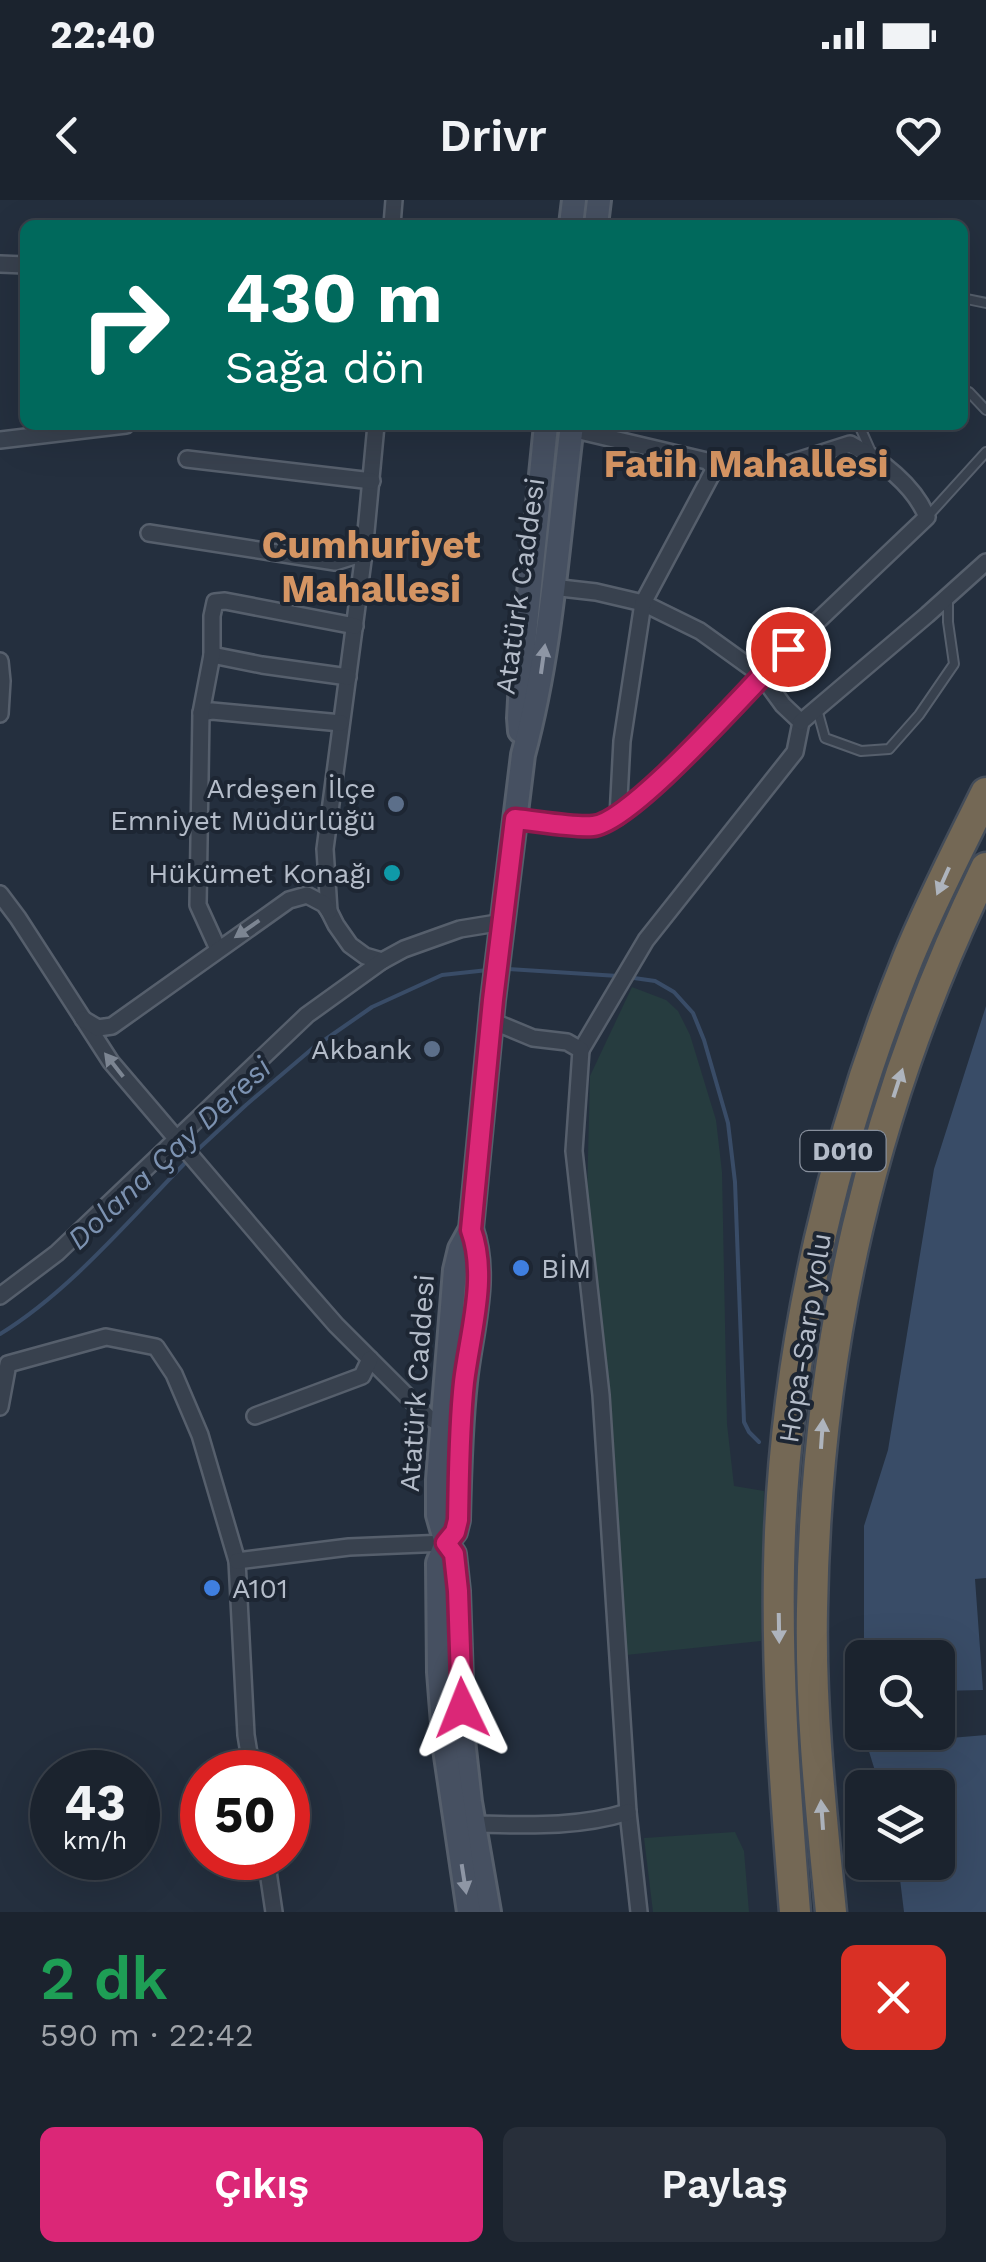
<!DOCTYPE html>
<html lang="tr">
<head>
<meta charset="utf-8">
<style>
  body { margin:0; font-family:"Work Sans",sans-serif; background:#282f3a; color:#f1f3f6; height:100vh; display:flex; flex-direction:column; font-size:38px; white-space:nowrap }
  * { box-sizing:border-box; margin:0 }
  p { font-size:32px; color:#a0a4aa }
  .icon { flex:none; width:55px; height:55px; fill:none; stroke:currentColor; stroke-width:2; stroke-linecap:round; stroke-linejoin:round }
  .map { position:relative; height:1712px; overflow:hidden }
  .drawer { display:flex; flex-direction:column; background:#1b232e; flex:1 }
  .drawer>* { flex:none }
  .banner { position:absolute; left:20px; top:20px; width:948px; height:210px; border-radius:15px; box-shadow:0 10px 40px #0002,0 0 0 2px #39404a; background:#00695c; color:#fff; overflow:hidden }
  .buttons { position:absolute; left:845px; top:1440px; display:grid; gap:20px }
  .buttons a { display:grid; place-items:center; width:110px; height:110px; border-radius:15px; background:#1b232e; box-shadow:0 10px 40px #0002,0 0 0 2px #39404a; font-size:50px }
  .speed { position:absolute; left:30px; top:1550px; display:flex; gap:20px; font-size:50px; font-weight:700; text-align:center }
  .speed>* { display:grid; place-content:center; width:130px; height:130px; border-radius:50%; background:#1b232e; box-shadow:0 10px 40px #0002,0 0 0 2px #39404a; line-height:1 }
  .speed small { font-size:25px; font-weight:400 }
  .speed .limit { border:15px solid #d22; background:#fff; color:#111 }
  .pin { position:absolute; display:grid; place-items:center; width:85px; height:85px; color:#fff; margin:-42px; border:5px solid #fff; border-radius:50%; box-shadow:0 2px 10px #0007 }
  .me { position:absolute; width:110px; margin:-55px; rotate:358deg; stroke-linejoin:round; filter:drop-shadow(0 0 8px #0008) }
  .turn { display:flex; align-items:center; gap:35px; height:210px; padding:0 40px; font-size:45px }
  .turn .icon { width:130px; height:130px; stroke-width:2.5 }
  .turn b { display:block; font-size:70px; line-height:85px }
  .round { display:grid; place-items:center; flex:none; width:105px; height:105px; border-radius:15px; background:#282f3a }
  .summary { display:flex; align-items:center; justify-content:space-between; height:170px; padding:0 40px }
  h1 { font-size:60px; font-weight:600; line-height:75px; color:#1e9e55 }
  .primary-button { display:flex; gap:20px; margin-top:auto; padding:20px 40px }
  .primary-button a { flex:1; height:115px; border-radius:15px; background:#db2777; color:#fff; font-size:40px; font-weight:600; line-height:115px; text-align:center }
  .primary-button a+a { background:#282f3a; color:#f1f3f6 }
  .status { display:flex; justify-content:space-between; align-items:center; height:70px; padding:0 50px; background:#1b232e; direction:ltr }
  .status svg { height:28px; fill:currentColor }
  header { display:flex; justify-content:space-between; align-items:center; height:130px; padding:0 40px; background:#1b232e; font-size:45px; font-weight:600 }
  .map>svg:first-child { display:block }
  .green { fill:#263c3f }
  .water { fill:#394c67 }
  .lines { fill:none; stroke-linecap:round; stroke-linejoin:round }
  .stream { stroke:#394c67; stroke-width:4 }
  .lane-casing { stroke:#565f6c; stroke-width:12 }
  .street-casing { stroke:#565f6c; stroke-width:20 }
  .secondary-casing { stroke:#565f6c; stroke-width:28 }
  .highway-casing { stroke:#434c59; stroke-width:35 }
  .lane { stroke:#38414e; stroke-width:8 }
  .street { stroke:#38414e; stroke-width:15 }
  .secondary { stroke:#465061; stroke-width:22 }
  .highway { stroke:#746855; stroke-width:30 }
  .oneway { fill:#8e96a5 }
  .oneway2 { fill:#aeb4bd }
  .oneway3 { fill:#7c8592 }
  .route-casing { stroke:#8e194d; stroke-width:25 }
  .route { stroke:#db2777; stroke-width:18 }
  .service-dot { fill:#5c6f8a; stroke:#1d2633; stroke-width:4 }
  .culture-dot { fill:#0f9aa8; stroke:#1d2633; stroke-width:4 }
  .shop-dot { fill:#3f7fe0; stroke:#1d2633; stroke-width:4 }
  .labels { text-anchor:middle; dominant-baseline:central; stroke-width:8; stroke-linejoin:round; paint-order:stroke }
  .shield { fill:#1d2633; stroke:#878f9c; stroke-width:2.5 }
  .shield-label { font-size:25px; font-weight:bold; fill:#b4bcc9 }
  .street-label { font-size:28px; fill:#b4bcc9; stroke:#1d2633 }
  .poi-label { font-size:28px; fill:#b4bcc9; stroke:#1d2633; text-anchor:end }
  .water-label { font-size:30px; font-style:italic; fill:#7c92b1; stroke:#1d2633 }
  .district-label { font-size:38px; font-weight:bold; fill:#d59563; stroke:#1d2633 }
</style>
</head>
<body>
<div class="status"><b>22:40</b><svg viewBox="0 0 49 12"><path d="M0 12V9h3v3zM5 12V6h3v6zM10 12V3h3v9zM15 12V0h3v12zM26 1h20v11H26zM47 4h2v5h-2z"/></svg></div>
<header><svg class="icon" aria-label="back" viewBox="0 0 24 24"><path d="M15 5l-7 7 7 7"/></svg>Drivr<svg class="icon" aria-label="heart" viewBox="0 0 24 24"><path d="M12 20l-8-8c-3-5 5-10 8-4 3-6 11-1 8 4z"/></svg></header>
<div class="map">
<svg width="986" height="1712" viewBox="0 0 986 1712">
  <rect width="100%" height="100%" fill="#242f3e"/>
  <g class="green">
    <polygon points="632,787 666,800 678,811 690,835 716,920 722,972 727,1224 734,1286 764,1291 761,1441 626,1455 587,996 590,876"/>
    <polygon points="735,1632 744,1651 749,1712 653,1712 644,1638"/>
  </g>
  <g class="water">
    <polygon points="986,806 986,1378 975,1379 983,1490 938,1491 938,1458 864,1457 864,1326 888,1250 934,969"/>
    <polygon points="986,1535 986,1712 904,1712 898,1663 938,1662 938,1588 880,1587 867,1545"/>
  </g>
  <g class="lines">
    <g class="stream">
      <polyline points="508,769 618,776"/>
      <polyline points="627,777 655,781 674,792 693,813 704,840 728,923 735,982 744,1222 749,1232 759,1242"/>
      <polyline points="193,954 246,905 313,848 372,807 442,775 488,770"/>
      <path d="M0,1134c69,-42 130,-115 187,-173"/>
    </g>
    <defs>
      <g id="lane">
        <polyline points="962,98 986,103"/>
        <polyline points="962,190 969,192 986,210"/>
        <polyline points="859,225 871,252"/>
        <polyline points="928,316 986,252"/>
        <polyline points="817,509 825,538 861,551 889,549 919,515 954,464 948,422 948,398"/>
      </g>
      <g id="street">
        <polyline points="392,25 394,0"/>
        <polyline points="0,64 25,65"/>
        <polyline points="376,225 364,353 325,649 329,711 336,725 350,745 365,756 382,761"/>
        <polyline points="0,240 126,225"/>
        <polyline points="187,259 372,281"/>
        <polyline points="149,333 335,362 364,353"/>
        <polyline points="552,387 596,392 643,403 700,431 761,475 783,505 801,522 795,552 646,740 581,850"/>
        <polyline points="212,455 262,465 348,477"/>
        <polyline points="0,461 2,481 0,514"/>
        <polyline points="201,513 212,511 341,523"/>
        <polyline points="801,522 927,415 986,362"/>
        <polyline points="618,617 622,541 643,403 715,268"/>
        <path d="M515,619l80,7 23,-9 76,-70 67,-72 166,-158c-13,-32 -46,-57 -77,-73l-69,22 -66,2 -8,-7 -136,-32"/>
        <polyline points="0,694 18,718 111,862 301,1085 336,1125 428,1217 437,1222 443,1215"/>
        <polyline points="218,749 198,705 201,513 212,455 212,416 215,402 225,401 355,426"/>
        <polyline points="83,819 98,828 112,826 289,700 307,695 324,704 329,711"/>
        <polyline points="492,821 533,838 567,842 581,850 574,951 601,1195 628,1612 639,1712"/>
        <polyline points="0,1096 57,1053 307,815 382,761 404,749 460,729 503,722"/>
        <polyline points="0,1207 8,1164 106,1137 156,1147 174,1174 200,1235 237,1361 246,1535 252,1572"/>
        <polyline points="255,1216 362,1176 370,1159"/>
        <polyline points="237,1361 349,1347 446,1343"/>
        <path d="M474,1624c52,1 103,4 154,-12"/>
        <polyline points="266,1658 274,1712"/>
      </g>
      <g id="secondary">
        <polyline points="571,25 574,0"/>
        <polyline points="596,25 599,0"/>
        <polyline points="520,531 519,518 522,464 546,225"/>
        <path d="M471,1029c17,48 -1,104 -6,153 -5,46 -6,92 -7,138l-3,12 -9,11 8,11 4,37 5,149 7,62 19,110"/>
        <path d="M469,1712l-24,-163 -6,-77 -1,-109 8,-20 -8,-28v-35l17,-210 5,-21 11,-20 22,-229 30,-245c29,-107 35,-220 49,-330"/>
      </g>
      <g id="highway">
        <path d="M795,1712c-10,-126 -20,-252 -15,-379 8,-196 55,-394 128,-575 23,-56 51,-110 78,-165"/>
        <path d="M831,1712c-10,-101 -21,-202 -19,-303 4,-262 59,-506 174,-741"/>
      </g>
    </defs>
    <use href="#lane" class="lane-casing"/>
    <use href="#street" class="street-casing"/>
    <use href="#secondary" class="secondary-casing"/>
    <use href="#highway" class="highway-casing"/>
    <use href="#lane" class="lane"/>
    <use href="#street" class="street"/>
    <use href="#secondary" class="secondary"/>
    <use href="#highway" class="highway"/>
  </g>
  <defs><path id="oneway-solid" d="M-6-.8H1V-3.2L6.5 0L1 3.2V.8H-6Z" transform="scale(2.5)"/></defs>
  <g class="oneway">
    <use href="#oneway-solid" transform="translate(543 459) rotate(-82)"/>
    <use href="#oneway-solid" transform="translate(464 1679) rotate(81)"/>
  </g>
  <g class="oneway2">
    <use href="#oneway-solid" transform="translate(943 681) rotate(114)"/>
    <use href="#oneway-solid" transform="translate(898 883) rotate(-72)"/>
    <use href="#oneway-solid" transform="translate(822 1234) rotate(-86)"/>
    <use href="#oneway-solid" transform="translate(779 1428) rotate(89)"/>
    <use href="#oneway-solid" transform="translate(822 1615) rotate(-94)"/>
  </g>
  <g class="oneway3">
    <use href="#oneway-solid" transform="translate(247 729) rotate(145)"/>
    <use href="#oneway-solid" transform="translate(114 865) rotate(-128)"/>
  </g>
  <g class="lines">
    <defs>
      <path id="route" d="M462,1508l-4,-117 -4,-37 -8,-11 9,-11 3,-12c1,-46 1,-92 6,-138 6,-49 24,-105 7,-152l22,-230 22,-181c22,2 58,9 78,7 39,-3 161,-144 195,-177"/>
    </defs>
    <use href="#route" class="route-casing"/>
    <use href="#route" class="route"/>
  </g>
  <g class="service-dot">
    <circle cx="396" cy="604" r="10"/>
    <circle cx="432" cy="849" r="10"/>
  </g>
  <circle class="culture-dot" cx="392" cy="673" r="10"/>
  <g class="shop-dot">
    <circle cx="521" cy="1068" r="10"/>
    <circle cx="212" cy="1388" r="10"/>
  </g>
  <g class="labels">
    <rect class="shield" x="800.5" y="931" width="85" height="40" rx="8"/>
    <g class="shield-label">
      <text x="843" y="951">D010</text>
    </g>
    <g class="street-label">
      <text transform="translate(520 386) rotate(-82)">Atatürk Caddesi</text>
      <text transform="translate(805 1138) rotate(-81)">Hopa-Sarp yolu</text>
      <text transform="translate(417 1183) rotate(-86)">Atatürk Caddesi</text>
    </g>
    <g class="poi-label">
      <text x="376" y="588">Ardeşen İlçe<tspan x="376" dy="32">Emniyet Müdürlüğü</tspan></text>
      <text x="372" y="673">Hükümet Konağı</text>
      <text x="412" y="849">Akbank</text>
      <text x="541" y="1068" text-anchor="start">BİM</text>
      <text x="232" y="1388" text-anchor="start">A101</text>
    </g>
    <g class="water-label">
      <text transform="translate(169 953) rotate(-43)">Dolana Çay Deresi</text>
    </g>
    <g class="district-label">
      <text x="746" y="264">Fatih Mahallesi</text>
      <text x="371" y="345">Cumhuriyet<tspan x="371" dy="44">Mahallesi</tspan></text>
    </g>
  </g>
</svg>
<div class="buttons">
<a><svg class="icon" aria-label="search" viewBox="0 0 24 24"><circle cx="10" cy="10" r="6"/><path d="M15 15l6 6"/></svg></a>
<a><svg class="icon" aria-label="layers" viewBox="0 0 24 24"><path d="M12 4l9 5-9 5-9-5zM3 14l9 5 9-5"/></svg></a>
</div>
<div class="speed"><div>43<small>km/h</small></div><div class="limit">50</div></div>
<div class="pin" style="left:788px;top:449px;background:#d93025"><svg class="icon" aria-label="arrive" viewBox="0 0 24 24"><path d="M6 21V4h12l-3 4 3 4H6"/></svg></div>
<svg class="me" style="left:462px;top:1508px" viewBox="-20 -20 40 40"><path d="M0-17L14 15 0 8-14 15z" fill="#db2777" stroke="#fff" stroke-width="4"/></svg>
<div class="banner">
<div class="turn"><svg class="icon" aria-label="right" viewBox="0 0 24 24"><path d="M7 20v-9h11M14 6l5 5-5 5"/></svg><div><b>430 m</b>Sağa dön</div></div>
</div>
</div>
<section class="drawer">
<div class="summary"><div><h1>2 dk</h1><p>590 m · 22:42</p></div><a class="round" style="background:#d93025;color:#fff"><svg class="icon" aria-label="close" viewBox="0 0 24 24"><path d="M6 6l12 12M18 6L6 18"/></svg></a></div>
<div class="primary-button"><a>Çıkış</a><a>Paylaş</a></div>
</section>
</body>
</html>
